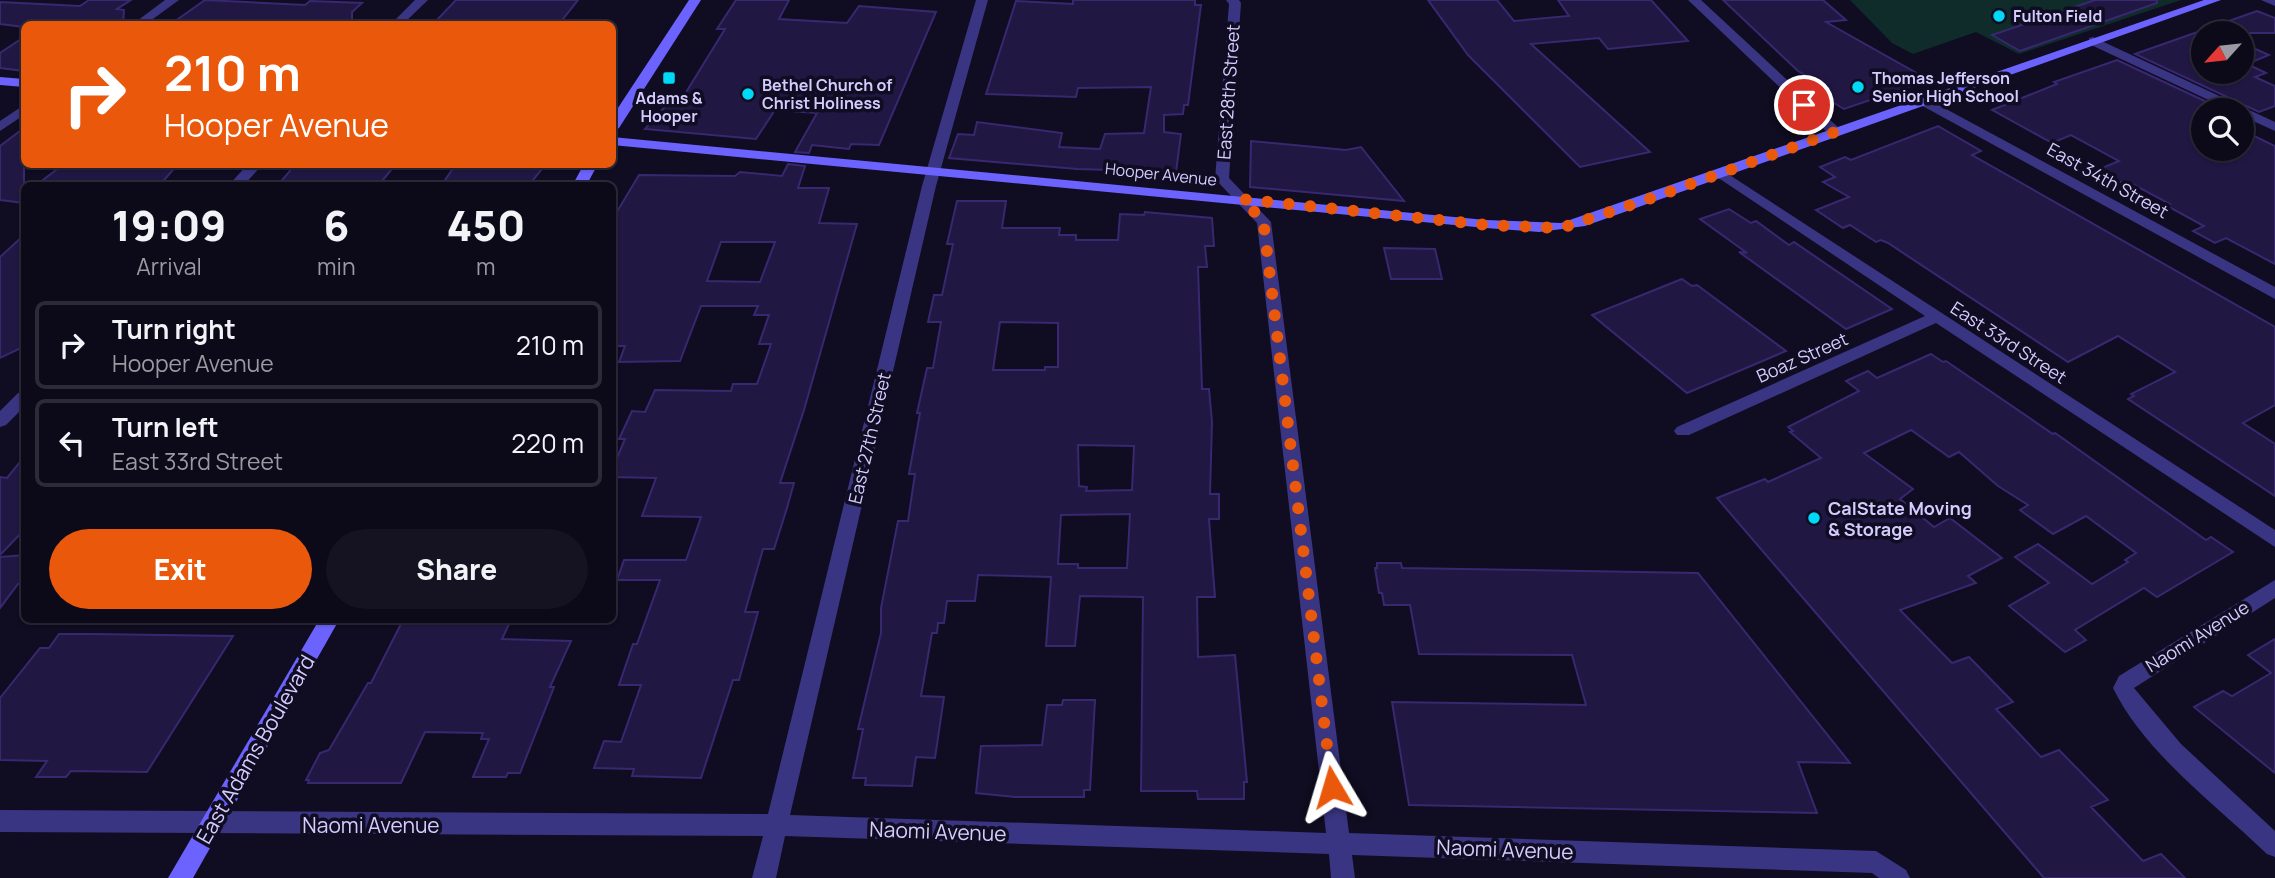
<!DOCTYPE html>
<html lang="en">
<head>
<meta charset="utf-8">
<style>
  body { margin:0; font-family:Manrope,sans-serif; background:#151222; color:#f1f3f6; height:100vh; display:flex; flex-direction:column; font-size:26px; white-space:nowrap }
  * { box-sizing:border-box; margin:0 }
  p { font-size:23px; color:#9a9aa2 }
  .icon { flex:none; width:38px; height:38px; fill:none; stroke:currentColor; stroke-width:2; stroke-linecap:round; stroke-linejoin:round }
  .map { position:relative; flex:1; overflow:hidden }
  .sheet { position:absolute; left:21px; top:182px; width:595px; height:441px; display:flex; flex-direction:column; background:#0c0919; border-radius:10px; box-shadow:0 2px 5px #0004,0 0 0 2px #2c2a38 }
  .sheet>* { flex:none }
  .hud { position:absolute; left:21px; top:21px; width:595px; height:147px; border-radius:10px; box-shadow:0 2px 5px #0004,0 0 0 2px #2c2a38; background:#ea580c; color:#fff; overflow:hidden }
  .needle { width:46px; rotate:243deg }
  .buttons { position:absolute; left:2191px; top:21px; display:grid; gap:14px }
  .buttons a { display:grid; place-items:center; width:63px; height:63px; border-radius:50%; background:#0c0919; box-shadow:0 2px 5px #0004,0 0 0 2px #2c2a38; font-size:35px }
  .pin { position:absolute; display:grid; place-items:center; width:60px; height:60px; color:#fff; margin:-30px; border:4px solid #fff; border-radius:50%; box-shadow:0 2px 7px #0007 }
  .me { position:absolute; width:77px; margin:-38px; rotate:353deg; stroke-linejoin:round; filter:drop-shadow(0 0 5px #0008) }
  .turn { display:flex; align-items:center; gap:24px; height:147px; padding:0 28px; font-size:32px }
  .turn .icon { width:91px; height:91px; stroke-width:2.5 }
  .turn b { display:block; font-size:49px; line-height:60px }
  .eta { display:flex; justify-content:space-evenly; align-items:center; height:119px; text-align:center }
  .eta b { font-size:42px; font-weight:800; line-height:49px }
  .primary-button { display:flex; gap:14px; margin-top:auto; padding:14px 28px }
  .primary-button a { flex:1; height:80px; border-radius:42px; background:#ea580c; color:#fff; font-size:28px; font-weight:800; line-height:80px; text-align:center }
  .primary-button a+a { background:#151222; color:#f1f3f6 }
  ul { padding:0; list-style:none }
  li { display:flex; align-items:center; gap:21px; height:88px; margin:0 14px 10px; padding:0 14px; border:4px solid #2c2a38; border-radius:10px }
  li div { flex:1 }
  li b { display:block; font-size:26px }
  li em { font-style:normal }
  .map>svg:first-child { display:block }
  .green { fill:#0f2c2b }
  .building { fill:#211743; stroke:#382870; stroke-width:2; fill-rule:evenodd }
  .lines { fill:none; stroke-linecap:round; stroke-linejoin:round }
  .street { fill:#3a3583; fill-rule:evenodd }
  .secondary { fill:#6c63ff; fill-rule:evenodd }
  .route { stroke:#ea580c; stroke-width:12; stroke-dasharray:0 21.6 }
  .poi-dot { fill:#00d8f7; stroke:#100c21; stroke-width:2.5 }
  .labels { text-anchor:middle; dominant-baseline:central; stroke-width:7; stroke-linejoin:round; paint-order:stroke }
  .far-poi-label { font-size:16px; font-weight:bold; fill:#d4ccff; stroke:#100c21; text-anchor:start }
  .far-street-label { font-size:16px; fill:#d4ccff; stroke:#100c21 }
  .street-label { font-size:18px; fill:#d4ccff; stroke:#100c21 }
  .poi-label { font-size:18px; font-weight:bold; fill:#d4ccff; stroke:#100c21; text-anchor:start }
  .near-street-label { font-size:21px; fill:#d4ccff; stroke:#100c21 }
</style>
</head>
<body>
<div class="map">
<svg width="2275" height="878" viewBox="0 0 2275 878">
  <rect width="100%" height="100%" fill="#100c21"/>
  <polygon class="green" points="1850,0 2181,0 2019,54 1976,32 1913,54 1892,43"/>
  <g class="building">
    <polygon points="89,0 131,0 117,9 124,10 123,24 24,24 24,27 0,24 0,2 80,6"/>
    <polygon points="205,0 305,5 310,1 362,3 352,12 352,24 171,24"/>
    <polygon points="456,0 578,0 559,24 433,24"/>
    <polygon points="736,0 789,0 779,19 847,23 859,6 936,12 879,145 851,144 849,149 812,145 809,153 795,152 817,113 775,110 756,139 645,129 670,101 680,102 725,29 717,29"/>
    <polygon points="1073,0 1195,0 1195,5 1201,5 1188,105 1184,105 1183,114 1164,115 1164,132 1181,134 1176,172 1077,169 949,158 958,134 974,135 977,122 1062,133 1059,147 1100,149 1105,134 1144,133 1151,87 1078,88 1076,97 986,94 1016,1 1073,4"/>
    <polygon points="1428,0 1497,0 1514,21 1569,16 1558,0 1651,0 1688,41 1608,49 1599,38 1531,44 1650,152 1580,167 1468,55"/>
    <polygon points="1723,0 1823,0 1846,20 1826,22 1929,80 1844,109 1816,92 1828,88 1798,71"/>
    <polygon points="2095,0 2157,0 2157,3 2020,51 1992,35"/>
    <polygon points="2257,11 2275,18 2275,33 2203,33 2203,72 2242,72 2242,43 2269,55 2247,64 2266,73 2255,77 2275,86 2275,106 2259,112 2135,54"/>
    <polygon points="24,37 24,71 0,68 0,53"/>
    <polygon points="2117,60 2224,110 2203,110 2203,149 2242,149 2242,130 2275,146 2275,264 2226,238 2215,243 2193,231 2204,226 2167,206 2170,204 2127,181 2122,183 2097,170 2119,161 2071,135 2052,143 1992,110 2057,84 2054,82"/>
    <polygon points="1938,126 1981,151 1972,155 2275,327 2275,405 2243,423 2275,444 2275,496 2128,399 2134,396 2131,394 2175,372 2118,336 2068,362 1888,243 1881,240 1876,242 1850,225 1843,228 1816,210 1849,197 1823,182 1835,177 1820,167 1845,157 1851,160"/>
    <polygon points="24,128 24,203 0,200 0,146"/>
    <polygon points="1251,141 1346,150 1361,147 1404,201 1250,187"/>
    <polygon points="64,164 178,164 159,186 35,186"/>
    <polygon points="290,164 396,164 378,186 277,186 290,171"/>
    <polygon points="456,164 546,164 529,185 441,186"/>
    <path d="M788,164l17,2 -7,22h31l-10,35 38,1 -53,186 -24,73h14l-7,25 -13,41h-11l-18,63h13l-19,68h-6l-32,98 -69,-2 2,-7 -40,-1 10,-27 17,1 20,-57h-22l14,-41h4l23,-64h-43l7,-20h62l15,-43 -59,-1 14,-38 -44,-1v-7l13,-31h-6l13,-28 13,1 10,-22 76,1 2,-7h24l14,-40h-12l10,-29h-15l4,-9h-57l-21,55 -61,1 6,-16h-13v-126l27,-45 96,1 5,-4 42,4zM721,242h54l-15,40 -53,-1z"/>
    <path d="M957,201h49l-4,27h58l-1,7h17v5h42l2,-26 24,1 1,-3 67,6 2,28h-9l2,21h-9l4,122h7l3,33 -2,72h9v25h-10l6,78h-18l1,60 37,-2 12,127h-3v17h-46l-1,-8h-56l2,-194 -63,-1 -5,50h-29l5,-69 -73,-2 -3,26h-28l-3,22h-6l-1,10h-5l-11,63 23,1 -9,61 -19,-1 -4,29 -47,-1 1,-7h-13l10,-49h-5l23,-96v-25l17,-87h10l7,-47h-6l11,-61h-3l10,-45h6l8,-46h-13l6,-27h8l11,-51h-6zM1000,322l58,1v44h-13v3h-52zM1078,445l56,1 -2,44 -46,1 1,-4 -8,-1zM1130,514l-3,54h-49v-4h-20l3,-49z"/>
    <polygon points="1729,209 1751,223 1756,221 1789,245 1794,242 1892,309 1846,329 1739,252 1747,253 1700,219"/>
    <polygon points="24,235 24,340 21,344 23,347 0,358 0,257"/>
    <polygon points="1384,248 1435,249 1442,279 1391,279"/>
    <polygon points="1682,279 1692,286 1697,285 1786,351 1687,393 1592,315"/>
    <polygon points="1931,354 1943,362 1946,361 2053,434 2055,433 2206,540 2211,537 2233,552 2157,597 2144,588 2075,630 2086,640 2065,652 2009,606 2049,583 2015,557 2038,544 2092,584 2128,562 2125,560 2136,553 2086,516 2053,534 2020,510 2028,505 1998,486 1959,452 1949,457 1911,430 1864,453 1913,489 1900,499 1934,527 1950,518 2002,558 1968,576 1976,583 1900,610 1952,663 1969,657 2013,702 1996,709 2041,757 2059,750 2108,800 2091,807 2143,861 2161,854 2185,878 2044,878 1717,498 1765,479 1768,482 1821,458 1790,432 1793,431 1788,427 1859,391 1846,381 1868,371 1877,378"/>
    <polygon points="24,457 24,530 0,555 0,477 7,478"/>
    <polygon points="24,555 24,584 18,584 0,608 0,557"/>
    <polygon points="1377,563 1401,563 1402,568 1698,573 1850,763 1798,762 1817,813 1409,805 1392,702 1586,705 1572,655 1419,654 1410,605 1384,605 1382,593 1379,593 1375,568 1377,568"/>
    <polygon points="403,620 511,620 502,639 571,641 550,687 554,687 520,773 508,773 506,777 473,777 489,739 481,739 483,733 425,732 401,783 308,783 309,780 306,780 320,753 329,750 368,683 371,683"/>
    <polygon points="59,634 94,634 233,636 147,772 71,771 66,777 36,777 47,761 0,760 0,698 40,648 49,648"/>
    <polygon points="2275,639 2275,773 2194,707 2223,691 2232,696 2271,673 2248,655"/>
    <polygon points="1063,700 1095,700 1090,790 1084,790 1084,797 1015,797 976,793 981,746 1042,745 1047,705 1062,705"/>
  </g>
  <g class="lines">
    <g class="street">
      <polygon points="165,0 179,0 146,24 133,24"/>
      <polygon points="415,0 428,0 403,24 391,24"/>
      <polygon points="976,0 988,0 936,186 790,815 1326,833 1257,223 1215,179 1229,4 1226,0 1239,0 1241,3 1229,178 1271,222 1349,833 1876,851 1906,870 1910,878 1879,878 1872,873 1352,855 1355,878 1331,878 1329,854 785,836 776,878 752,878 763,836 0,832 0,810 768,814 922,186"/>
      <polygon points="1688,0 1701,0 1840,129 1840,135 1830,135"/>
      <polygon points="2261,0 2275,0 2275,6"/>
      <polygon points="2093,37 2275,122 2275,131 2242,116 2242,110 2230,110 2089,44 2089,38"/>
      <polygon points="1922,96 2275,287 2275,299 1917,103 1917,97"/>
      <polygon points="24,105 24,115 0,131 0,121"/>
      <polygon points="248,164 263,164 243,186 228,186"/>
      <polygon points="1722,170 2275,530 2275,547 1936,323 1689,435 1677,435 1674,431 1677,427 1925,316 1717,177 1715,174"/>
      <polygon points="24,391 24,407 6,425 0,427 0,411 18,393"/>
      <path d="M2275,580v18l-141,90 47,56 94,87v26l-8,-3c-51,-49 -123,-102 -154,-166l6,-12z"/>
    </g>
    <g class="secondary">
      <polygon points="689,0 701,0 619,128 612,132 612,117"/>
      <polygon points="2204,0 2221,0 1585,226 1539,232 1486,228 612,145 612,137 1486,220 1561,223"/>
      <polygon points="0,77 24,79 24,87 0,85"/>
      <polygon points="584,164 598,164 586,186 572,186"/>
      <polygon points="319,620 339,620 193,878 168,878"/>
    </g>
  </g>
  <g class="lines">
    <polyline class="route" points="1332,787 1264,227 1264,222 1242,199 1486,225 1561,228 1655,197 1835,132 1804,105"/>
  </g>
  <g class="poi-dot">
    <circle cx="1999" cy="16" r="7"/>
    <rect x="662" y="71" width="14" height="14" rx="3.5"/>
    <circle cx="1858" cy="87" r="7"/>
    <circle cx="748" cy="94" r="7"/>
    <circle cx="1814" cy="518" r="7"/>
  </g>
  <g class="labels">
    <g class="far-poi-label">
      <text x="2013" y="16">Fulton Field</text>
      <text x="1872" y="78">Thomas Jefferson<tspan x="1872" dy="18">Senior High School</tspan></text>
      <text x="762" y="85">Bethel Church of<tspan x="762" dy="18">Christ Holiness</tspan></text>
      <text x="669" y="98" text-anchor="middle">Adams &amp;<tspan x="669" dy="18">Hooper</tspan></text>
    </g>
    <g class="far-street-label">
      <text transform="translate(1161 174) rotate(6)">Hooper Avenue</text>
    </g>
    <g class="street-label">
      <text transform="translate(1228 92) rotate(-86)">East 28th Street</text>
      <text transform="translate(2108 180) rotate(29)">East 34th Street</text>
      <text transform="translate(2009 342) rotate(33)">East 33rd Street</text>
      <text transform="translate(1802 357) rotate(-24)">Boaz Street</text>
      <text transform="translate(869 438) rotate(-77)">East 27th Street</text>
      <text transform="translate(2197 636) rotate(-32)">Naomi Avenue</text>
    </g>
    <g class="poi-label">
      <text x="1828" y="508">CalState Moving<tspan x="1828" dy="21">&amp; Storage</tspan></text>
    </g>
    <g class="near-street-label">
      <text transform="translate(255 749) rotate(-60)">East Adams Boulevard</text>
      <text x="371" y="825">Naomi Avenue</text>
      <text transform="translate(938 831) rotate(2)">Naomi Avenue</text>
      <text transform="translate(1505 849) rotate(2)">Naomi Avenue</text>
    </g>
  </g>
</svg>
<div class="buttons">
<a><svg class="needle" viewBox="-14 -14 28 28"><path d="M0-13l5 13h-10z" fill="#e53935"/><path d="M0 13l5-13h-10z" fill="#9a9aa2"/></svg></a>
<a><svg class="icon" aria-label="search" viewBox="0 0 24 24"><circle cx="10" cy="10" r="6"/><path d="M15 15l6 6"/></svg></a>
</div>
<div class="pin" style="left:1804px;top:105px;background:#d93025"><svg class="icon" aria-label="arrive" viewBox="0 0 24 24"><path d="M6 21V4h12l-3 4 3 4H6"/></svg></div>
<svg class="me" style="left:1332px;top:787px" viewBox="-20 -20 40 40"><path d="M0-17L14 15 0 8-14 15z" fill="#ea580c" stroke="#fff" stroke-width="4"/></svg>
<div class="hud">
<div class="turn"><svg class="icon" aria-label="right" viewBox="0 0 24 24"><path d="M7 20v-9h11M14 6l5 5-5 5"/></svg><div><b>210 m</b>Hooper Avenue</div></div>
</div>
<section class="sheet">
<div class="eta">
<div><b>19:09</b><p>Arrival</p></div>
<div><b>6</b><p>min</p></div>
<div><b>450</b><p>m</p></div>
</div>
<ul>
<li><svg class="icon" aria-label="right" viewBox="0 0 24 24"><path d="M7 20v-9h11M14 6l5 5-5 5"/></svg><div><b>Turn right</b><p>Hooper Avenue</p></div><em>210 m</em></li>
<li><svg class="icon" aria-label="left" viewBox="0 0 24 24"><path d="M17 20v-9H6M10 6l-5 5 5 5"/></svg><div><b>Turn left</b><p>East 33rd Street</p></div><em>220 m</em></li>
</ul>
<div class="primary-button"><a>Exit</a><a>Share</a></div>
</section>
</div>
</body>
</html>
